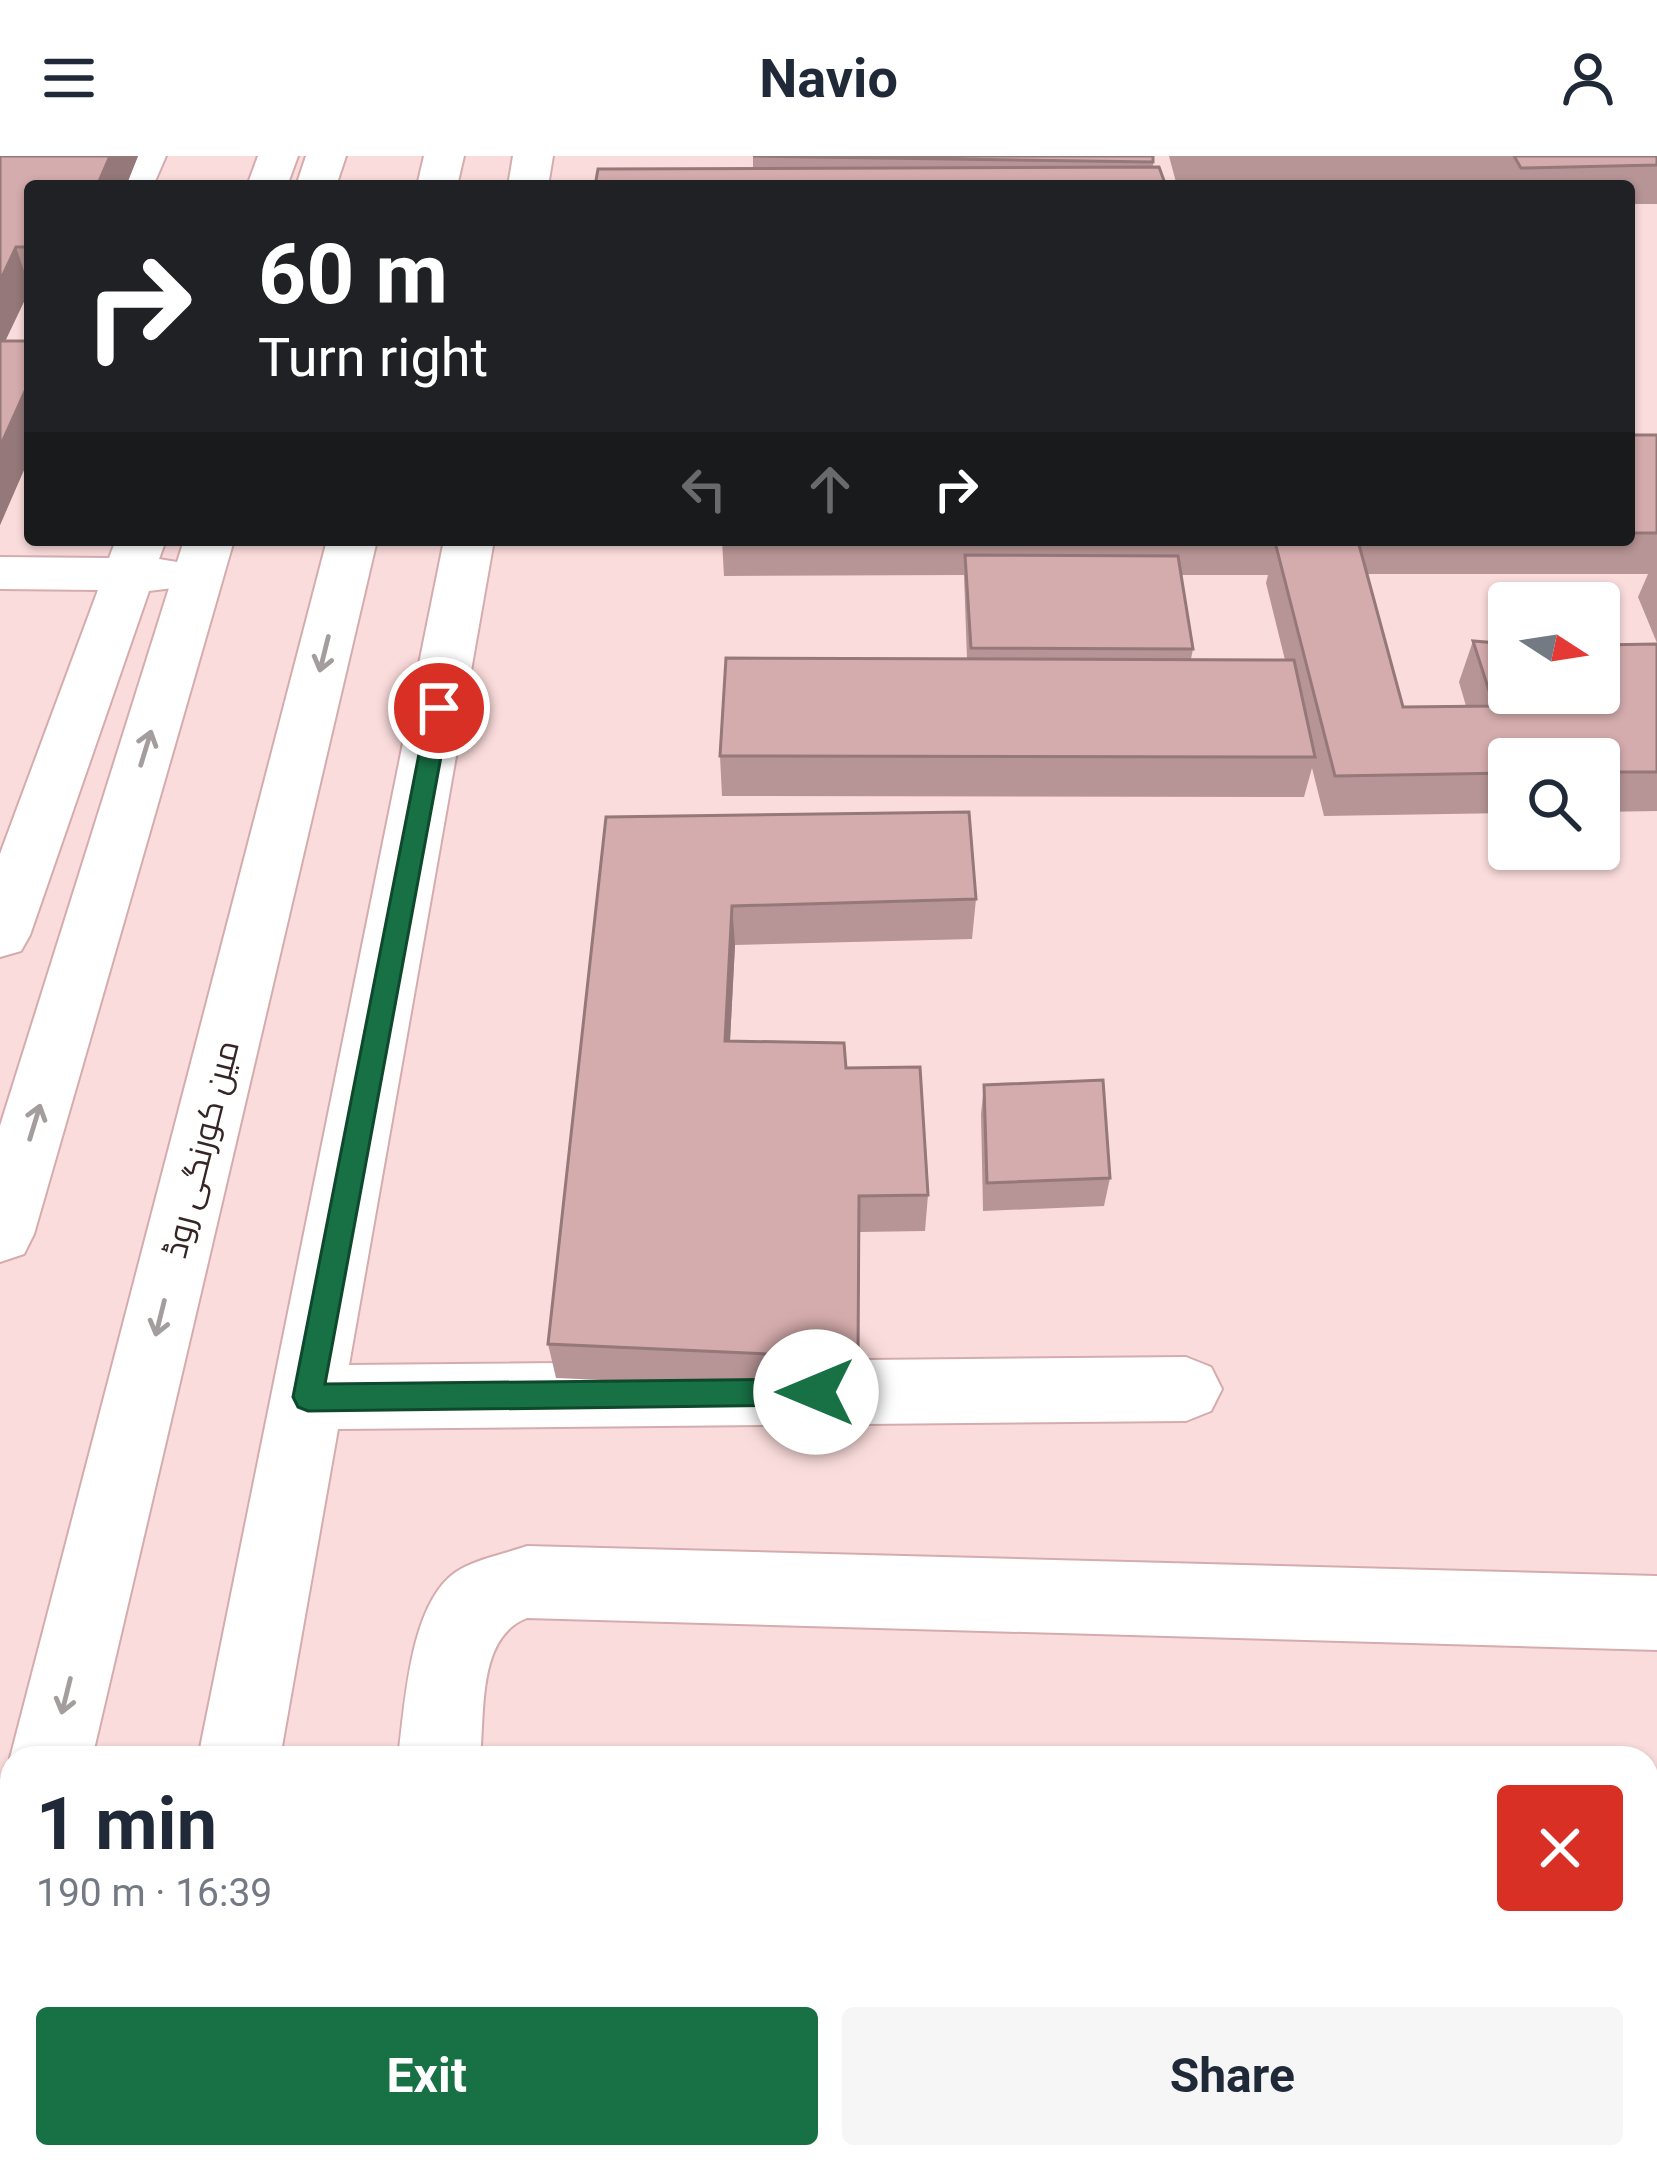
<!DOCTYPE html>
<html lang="en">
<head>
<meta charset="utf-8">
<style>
  body { margin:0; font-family:Roboto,Cairo,sans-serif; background:#f6f6f7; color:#1f2937; height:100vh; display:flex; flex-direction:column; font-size:45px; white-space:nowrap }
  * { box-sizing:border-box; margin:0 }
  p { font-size:39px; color:#747a83 }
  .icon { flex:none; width:66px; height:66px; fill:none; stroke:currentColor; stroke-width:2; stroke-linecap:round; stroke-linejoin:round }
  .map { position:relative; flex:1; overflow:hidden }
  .sheet { position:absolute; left:0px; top:1590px; width:1659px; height:423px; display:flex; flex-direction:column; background:#fff; border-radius:36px 36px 0 0; box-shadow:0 3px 9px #0004 }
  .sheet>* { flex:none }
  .top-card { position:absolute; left:24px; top:24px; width:1611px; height:366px; border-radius:12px; box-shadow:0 3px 9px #0004; background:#202124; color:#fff; overflow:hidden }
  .needle { width:78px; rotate:102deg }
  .fabs { position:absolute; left:1488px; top:426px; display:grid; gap:24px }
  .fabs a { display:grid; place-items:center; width:132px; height:132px; border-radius:12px; background:#fff; box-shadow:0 3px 9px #0004; font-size:60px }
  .pin { position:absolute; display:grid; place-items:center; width:102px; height:102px; color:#fff; margin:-51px; border:6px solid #fff; border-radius:50%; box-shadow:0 3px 12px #0007 }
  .me { position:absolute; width:132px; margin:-66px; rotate:270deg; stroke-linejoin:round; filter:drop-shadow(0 0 9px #0008) }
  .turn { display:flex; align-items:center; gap:42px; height:252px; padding:0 36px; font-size:54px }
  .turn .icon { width:156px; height:156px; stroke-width:2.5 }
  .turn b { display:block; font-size:84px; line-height:102px }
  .lanes { display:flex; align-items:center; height:114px; padding:0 36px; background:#0003; justify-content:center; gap:60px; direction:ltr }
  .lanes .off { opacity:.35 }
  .round { display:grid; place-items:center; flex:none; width:126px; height:126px; border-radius:12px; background:#f6f6f7 }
  .summary { display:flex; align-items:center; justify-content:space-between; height:204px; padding:0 36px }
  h1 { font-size:72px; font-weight:700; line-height:90px }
  .cta { display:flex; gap:24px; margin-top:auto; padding:24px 36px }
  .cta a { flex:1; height:138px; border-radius:12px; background:#177145; color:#fff; font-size:48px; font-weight:700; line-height:138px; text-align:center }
  .cta a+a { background:#f6f6f7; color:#1f2937 }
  header { display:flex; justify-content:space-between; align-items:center; height:156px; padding:0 36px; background:#fff; font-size:54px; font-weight:700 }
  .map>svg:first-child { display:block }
  .built { fill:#fbdcdc; fill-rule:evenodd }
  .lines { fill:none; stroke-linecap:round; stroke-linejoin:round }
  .minor-casing { stroke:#d5acad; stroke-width:4 }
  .major-casing { stroke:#d5acad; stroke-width:4 }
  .minor { fill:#fff; fill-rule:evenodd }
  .major { fill:#fff; fill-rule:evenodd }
  .wall { fill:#b79495; fill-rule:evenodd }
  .shaded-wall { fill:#957879 }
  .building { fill:#d5acad; stroke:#957879; stroke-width:3 }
  .oneway { stroke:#a49d9d }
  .route { fill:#177145; stroke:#0f492d; stroke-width:3 }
  .labels { text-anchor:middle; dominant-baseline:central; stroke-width:9; stroke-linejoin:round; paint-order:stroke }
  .street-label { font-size:33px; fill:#352525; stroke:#fff }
</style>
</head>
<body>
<header><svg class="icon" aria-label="menu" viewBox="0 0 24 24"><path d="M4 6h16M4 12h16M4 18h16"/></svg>Navio<svg class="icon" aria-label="person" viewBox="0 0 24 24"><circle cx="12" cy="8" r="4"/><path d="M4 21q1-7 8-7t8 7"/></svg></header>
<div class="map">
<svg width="1657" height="2011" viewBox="0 0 1657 2011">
  <rect width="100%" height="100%" fill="#fae8e8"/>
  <path class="built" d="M0,0h1657v2011h-1657zM30,30h1599v354h-1599zM1509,447h90v90h-90zM1509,603h90v90h-90zM12,1602h1635v399h-1635z"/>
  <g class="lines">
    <defs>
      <g id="minor">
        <polygon points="126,0 166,0 153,30 113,30"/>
        <polygon points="258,0 298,0 287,30 247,30"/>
        <polygon points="513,0 553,0 548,30 508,30"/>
        <polygon points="116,384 166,384 159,403 189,408 196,419 189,430 149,435 30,779 21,795 0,801 0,698 98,434 0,433 0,401 109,402"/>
        <polygon points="444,384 494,384 349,1209 1186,1201 1211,1211 1222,1233 1211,1255 1186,1265 338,1273 280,1602 198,1602"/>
        <path d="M527,1390l1130,30v74l-1130,-32c-50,19 -42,94 -47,140h-82c7,-51 11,-154 58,-186 19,-13 49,-18 71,-26z"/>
        <polygon points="119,2001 211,2001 209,2011 117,2011"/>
        <polygon points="346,2001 438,2001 437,2011 345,2011"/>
      </g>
      <g id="major">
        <polygon points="306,0 346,0 336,30 296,30"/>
        <polygon points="424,0 464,0 457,30 417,30"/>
        <polygon points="184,384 234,384 34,1078 24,1098 0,1106 0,970"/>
        <polygon points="327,384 377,384 92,1602 12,1602 12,1606 10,1602"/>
        <polygon points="12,1719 12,1849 0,1854 0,1724"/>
      </g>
    </defs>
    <use href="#minor" class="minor-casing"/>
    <use href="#major" class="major-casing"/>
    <use href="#minor" class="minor"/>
    <use href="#major" class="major"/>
  </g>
  <g class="wall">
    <polygon points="0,0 138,0 126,30 30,30 30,133 5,185 30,300 0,369"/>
    <polygon points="753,0 1153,6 1153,11 753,12"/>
    <polygon points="1169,0 1657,0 1657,48 1629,48 1629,30 1497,30 1494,24 1265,30 1177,30"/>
    <path d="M1629,279h28v208l-19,-46 10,-23h-281l36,133 63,-1 -7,-24 14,-41 36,52 148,-49v167l-58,1v-53h-90v54l-185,3 -12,-48 -8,29 -582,-1 -2,-40 247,-97 -3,-84 -240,1 -2,-36h907zM1181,419h87l-2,8 19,77 -94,-1 2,-10z"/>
    <polygon points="606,661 976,743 972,783 735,789 730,885 846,912 928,1039 925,1075 859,1076 858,1235 556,1222 548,1188"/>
    <polygon points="984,929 1110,1022 1104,1050 983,1055 981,958"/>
    <polygon points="1647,1644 1657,1644 1657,1761 1647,1762"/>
  </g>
  <g class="shaded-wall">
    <polygon points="110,0 138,0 126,30 97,30"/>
    <polygon points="16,91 30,133 0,196 0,125"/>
    <polygon points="30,224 30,300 0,369 0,291"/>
    <polygon points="732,750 735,789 728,923 725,885"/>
  </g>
  <g class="building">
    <polygon points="0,0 110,0 97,30 30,30 30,91 16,91 0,125"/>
    <polygon points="753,0 1153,0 1153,6"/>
    <polygon points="1514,0 1657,0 1657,9 1521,12"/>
    <polygon points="1159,11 1166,30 595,30 598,13"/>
    <polygon points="0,185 30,185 30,224 0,291"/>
    <rect x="1629" y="279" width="28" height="98"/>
    <polygon points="1358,385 1403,551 1494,550 1473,485 1509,488 1509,537 1599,537 1599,489 1657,488 1657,616 1599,616 1599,603 1509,603 1509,617 1335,620 1275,386"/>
    <polygon points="965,399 1178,400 1193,493 971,492"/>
    <polygon points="726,502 1294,504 1315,601 720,600"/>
    <polygon points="969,656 976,743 732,750 725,885 844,887 846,912 920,911 928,1039 859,1040 858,1202 548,1188 606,661"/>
    <polygon points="1103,924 1110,1022 987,1027 984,929"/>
    <rect x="1647" y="1644" width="10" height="107"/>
    <polygon points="1647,1833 1657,1833 1657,2011 459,2011 460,2001 1647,2001"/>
  </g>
  <defs><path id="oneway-shaft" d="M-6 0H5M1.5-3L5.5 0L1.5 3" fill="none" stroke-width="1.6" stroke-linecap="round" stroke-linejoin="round" transform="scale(3)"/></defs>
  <g class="oneway">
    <use href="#oneway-shaft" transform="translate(324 498) rotate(104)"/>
    <use href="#oneway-shaft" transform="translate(146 592) rotate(-73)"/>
    <use href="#oneway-shaft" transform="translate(35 966) rotate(-73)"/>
    <use href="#oneway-shaft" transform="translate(160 1162) rotate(104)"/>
    <use href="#oneway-shaft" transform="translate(66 1540) rotate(104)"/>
  </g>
  <polygon class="route" points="439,545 450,552 325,1228 816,1223 827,1227 831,1236 827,1246 816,1249 308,1255 298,1251 293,1241 428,552"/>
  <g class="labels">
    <g class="street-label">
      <text transform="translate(201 993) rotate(-76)">مین کورنگی روڈ</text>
    </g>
  </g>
</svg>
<div class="fabs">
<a><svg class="needle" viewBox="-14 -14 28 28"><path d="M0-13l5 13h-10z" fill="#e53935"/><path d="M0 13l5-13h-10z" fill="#747a83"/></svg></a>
<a><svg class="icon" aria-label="search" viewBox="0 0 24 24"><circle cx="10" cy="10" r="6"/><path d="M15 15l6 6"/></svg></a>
</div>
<div class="pin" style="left:439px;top:552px;background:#d93025"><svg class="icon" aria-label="arrive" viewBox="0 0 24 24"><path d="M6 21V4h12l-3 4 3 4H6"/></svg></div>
<svg class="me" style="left:816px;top:1236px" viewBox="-20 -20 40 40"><circle r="19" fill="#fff"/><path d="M0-13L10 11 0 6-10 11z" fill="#177145"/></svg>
<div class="top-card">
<div class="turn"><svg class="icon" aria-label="right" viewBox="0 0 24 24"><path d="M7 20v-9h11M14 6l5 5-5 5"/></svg><div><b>60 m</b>Turn right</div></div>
<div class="lanes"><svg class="icon off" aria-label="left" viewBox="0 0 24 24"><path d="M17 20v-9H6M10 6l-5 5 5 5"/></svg><svg class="icon off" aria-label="ahead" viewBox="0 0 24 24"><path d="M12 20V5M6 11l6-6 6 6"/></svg><svg class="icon" aria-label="right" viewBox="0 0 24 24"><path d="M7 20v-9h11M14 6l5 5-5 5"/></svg></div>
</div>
<section class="sheet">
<div class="summary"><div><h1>1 min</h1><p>190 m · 16:39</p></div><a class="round" style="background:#d93025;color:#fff"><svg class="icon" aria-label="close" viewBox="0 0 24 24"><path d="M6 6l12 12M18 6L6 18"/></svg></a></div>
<div class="cta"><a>Exit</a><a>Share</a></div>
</section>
</div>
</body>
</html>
